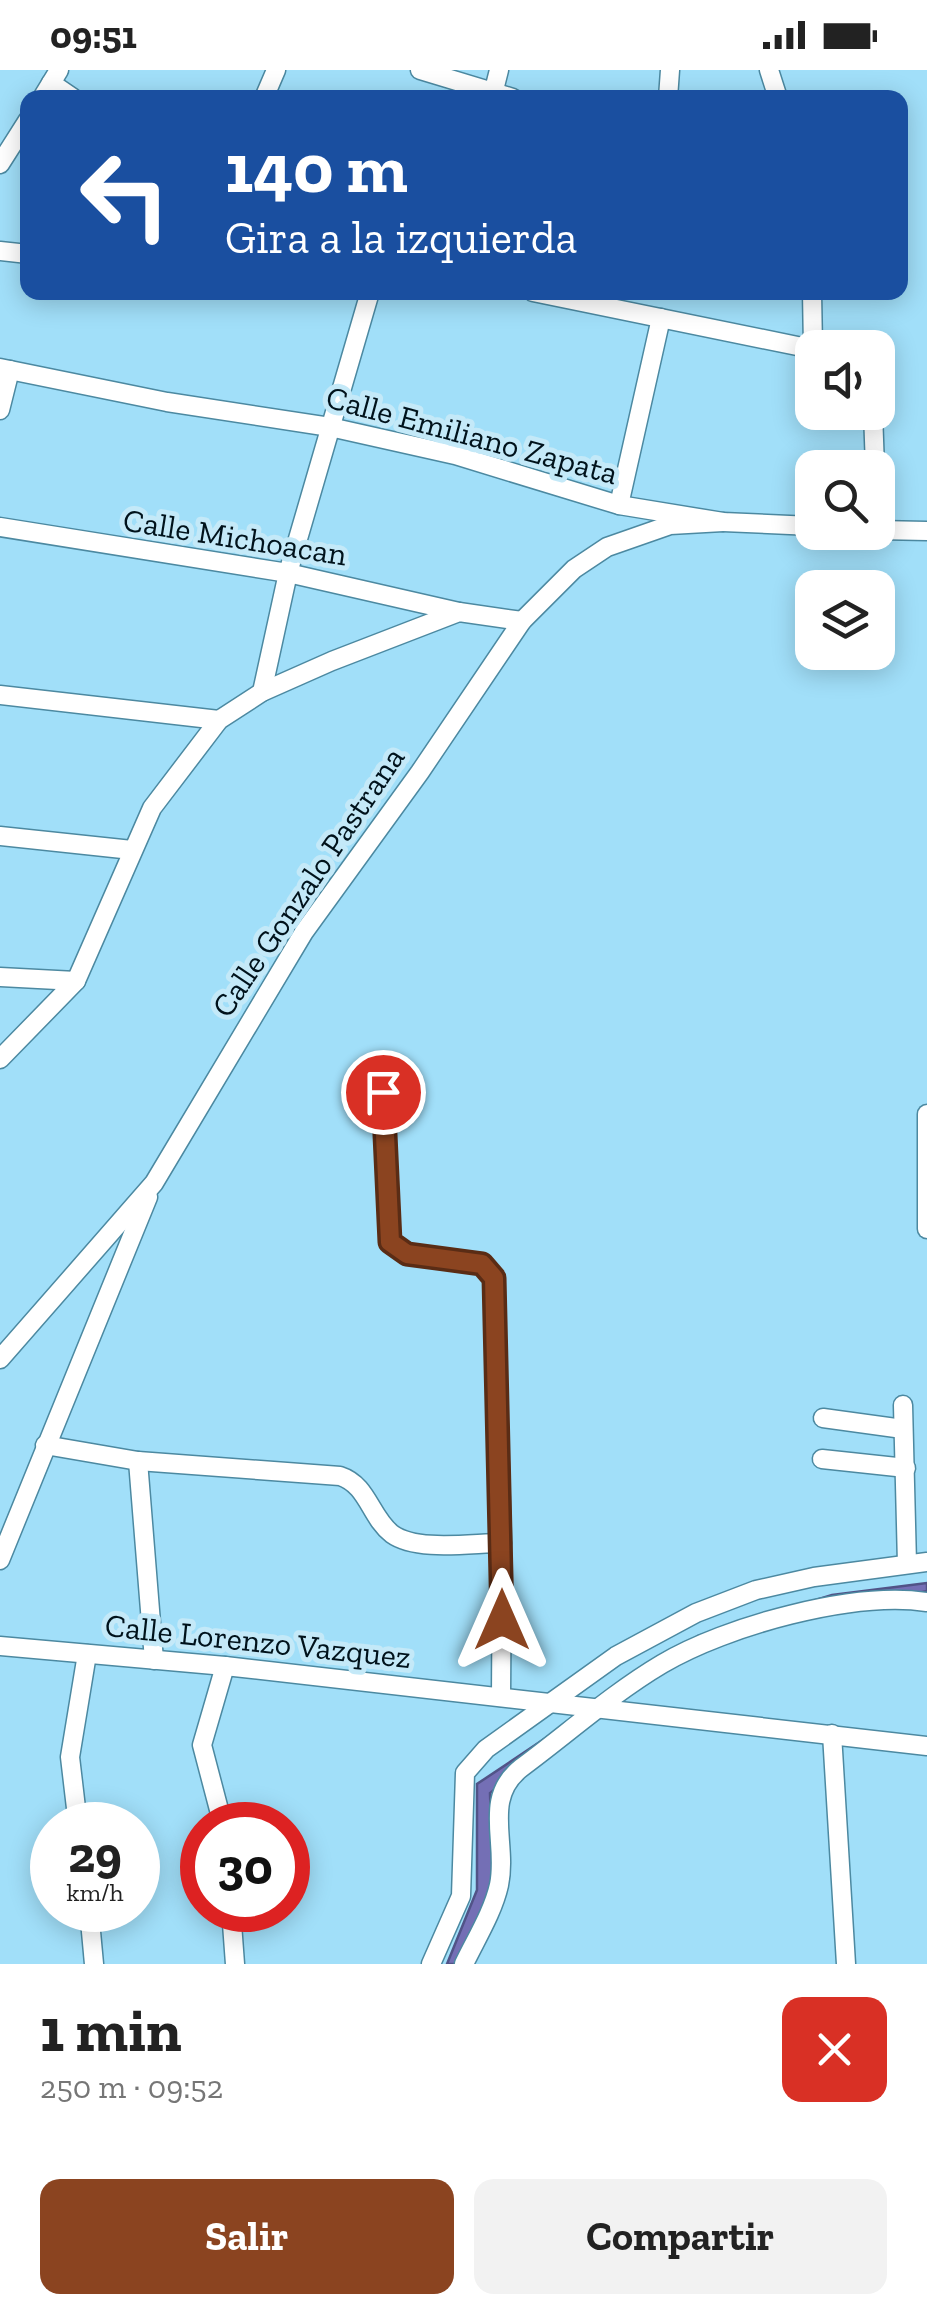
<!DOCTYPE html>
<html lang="es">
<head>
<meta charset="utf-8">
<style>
  body { margin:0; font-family:"Zilla Slab",serif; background:#f2f2f2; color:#222; height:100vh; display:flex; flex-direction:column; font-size:38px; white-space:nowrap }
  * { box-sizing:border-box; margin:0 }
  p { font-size:32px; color:#767676 }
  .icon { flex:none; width:55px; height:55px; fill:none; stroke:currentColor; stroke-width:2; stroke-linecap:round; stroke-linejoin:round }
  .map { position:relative; height:1894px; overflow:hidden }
  .sheet { display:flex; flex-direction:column; background:#fff; flex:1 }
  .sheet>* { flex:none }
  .guide { position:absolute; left:20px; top:20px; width:888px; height:210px; border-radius:20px; box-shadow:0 5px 25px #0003; background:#1a4fa0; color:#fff; overflow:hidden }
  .tools { position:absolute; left:795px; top:260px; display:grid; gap:20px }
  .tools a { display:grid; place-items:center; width:100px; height:100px; border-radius:20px; background:#fff; box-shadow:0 5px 25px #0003; font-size:50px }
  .speed { position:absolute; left:30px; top:1732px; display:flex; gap:20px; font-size:50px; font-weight:700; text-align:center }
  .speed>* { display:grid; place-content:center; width:130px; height:130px; border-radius:50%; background:#fff; box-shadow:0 5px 25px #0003; line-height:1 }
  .speed small { font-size:25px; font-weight:400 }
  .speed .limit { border:15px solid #d22; background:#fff; color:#111 }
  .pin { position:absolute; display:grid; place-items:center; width:85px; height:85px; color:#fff; margin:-42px; border:5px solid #fff; border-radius:50%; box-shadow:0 2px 10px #0007 }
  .me { position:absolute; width:110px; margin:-55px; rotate:0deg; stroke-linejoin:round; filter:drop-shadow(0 0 8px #0008) }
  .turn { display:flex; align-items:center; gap:35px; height:210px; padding:0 40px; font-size:45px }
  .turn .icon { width:130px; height:130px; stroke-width:2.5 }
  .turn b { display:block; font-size:70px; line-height:85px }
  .round { display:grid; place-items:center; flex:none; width:105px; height:105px; border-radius:20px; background:#f2f2f2 }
  .summary { display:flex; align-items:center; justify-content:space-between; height:170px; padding:0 40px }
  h1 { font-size:60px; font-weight:700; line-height:75px }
  .cta { display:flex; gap:20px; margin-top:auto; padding:20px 40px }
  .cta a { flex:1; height:115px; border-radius:20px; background:#8b4420; color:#fff; font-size:40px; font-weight:700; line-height:115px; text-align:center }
  .cta a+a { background:#f2f2f2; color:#222 }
  .status { display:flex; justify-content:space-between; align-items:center; height:70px; padding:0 50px; background:#fff; direction:ltr }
  .status svg { height:28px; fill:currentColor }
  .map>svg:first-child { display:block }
  .water { fill:#746fb5; stroke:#515387; stroke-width:2.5 }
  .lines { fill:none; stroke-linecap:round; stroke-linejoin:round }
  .minor-casing { stroke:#4c89a1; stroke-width:21 }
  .minor { stroke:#fff; stroke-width:18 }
  .route-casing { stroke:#5a2c15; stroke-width:25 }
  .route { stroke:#8b4420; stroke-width:18 }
  .labels { text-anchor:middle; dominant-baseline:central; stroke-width:10; stroke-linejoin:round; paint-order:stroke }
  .street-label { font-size:32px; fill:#00121b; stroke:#c4e9f8 }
</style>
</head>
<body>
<div class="status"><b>09:51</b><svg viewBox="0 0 49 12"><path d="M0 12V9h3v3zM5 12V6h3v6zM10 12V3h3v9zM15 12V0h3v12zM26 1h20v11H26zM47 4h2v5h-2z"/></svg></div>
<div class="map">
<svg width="927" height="1894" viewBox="0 0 927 1894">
  <rect width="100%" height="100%" fill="#a1dff9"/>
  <polygon class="water" points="927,1513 927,1521 735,1565 645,1604 490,1723 493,1814 457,1894 447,1894 477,1820 477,1714 698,1566 832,1525"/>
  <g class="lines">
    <defs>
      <g id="minor">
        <polyline points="420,0 513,28"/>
        <polyline points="769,0 778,28"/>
        <polyline points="51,13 73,28"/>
        <polyline points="42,28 59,0"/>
        <polyline points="264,28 276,0"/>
        <polyline points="492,28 499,0"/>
        <polyline points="668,28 670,0"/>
        <polyline points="0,94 28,50"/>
        <polyline points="0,181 28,184"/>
        <polyline points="533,222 812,279"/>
        <polyline points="812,222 813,278"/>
        <polyline points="0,298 167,332 330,357 455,385 619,435 723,452 812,456"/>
        <polyline points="0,340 10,300"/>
        <polyline points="873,342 875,398"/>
        <polyline points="619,435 661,248"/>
        <polyline points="0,457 288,503 459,542"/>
        <polyline points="878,460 927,461"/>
        <polyline points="262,622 288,503 370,222"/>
        <polyline points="0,625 219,650"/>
        <polyline points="0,766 132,780"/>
        <polyline points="0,907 76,911"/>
        <polyline points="0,989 76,911 152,738 219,650 262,622 332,591 459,542 522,551"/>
        <polyline points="383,996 390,1172 407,1184 482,1194 494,1208 502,1473 501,1627"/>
        <polyline points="927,1044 927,1159"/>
        <polyline points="0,1289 154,1113 304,862 420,702 522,551 574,499 607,477 670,455 723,452"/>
        <polyline points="903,1335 907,1494"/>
        <polyline points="823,1348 903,1359"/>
        <path d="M45,1375l93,16 202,15c28,9 30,41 52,58 25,18 80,9 110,9"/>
        <polyline points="822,1389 906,1398"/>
        <polyline points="138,1391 154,1590"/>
        <polyline points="0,1490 148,1127"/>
        <polyline points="0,1576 225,1596 927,1676"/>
        <polyline points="832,1664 846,1894"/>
        <polyline points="78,1755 70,1687 87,1584"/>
        <polyline points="223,1755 202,1675 225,1596"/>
        <polyline points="89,1840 94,1894"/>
        <polyline points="231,1840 235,1894"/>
        <polyline points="431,1894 461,1826 465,1703 486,1679 616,1586 696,1543 756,1520 814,1507 927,1492"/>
        <path d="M464,1894c12,-25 29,-52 35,-79 9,-43 -17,-86 22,-117 46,-34 92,-75 141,-104 64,-38 191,-73 265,-62"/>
      </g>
    </defs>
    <use href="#minor" class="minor-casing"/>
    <use href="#minor" class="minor"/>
  </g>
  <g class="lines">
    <defs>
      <polyline id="route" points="383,1022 390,1172 407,1184 482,1194 494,1208 502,1550"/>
    </defs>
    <use href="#route" class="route-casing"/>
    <use href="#route" class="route"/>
  </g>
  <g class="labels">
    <g class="street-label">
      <text transform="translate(472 365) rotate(15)">Calle Emiliano Zapata</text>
      <text transform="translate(235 467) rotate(9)">Calle Michoacan</text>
      <text transform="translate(308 812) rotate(-56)">Calle Gonzalo Pastrana</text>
      <text transform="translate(258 1571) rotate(6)">Calle Lorenzo Vazquez</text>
    </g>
  </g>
</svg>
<div class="tools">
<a><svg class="icon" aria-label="sound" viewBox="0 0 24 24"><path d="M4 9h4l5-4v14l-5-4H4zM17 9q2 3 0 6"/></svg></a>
<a><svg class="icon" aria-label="search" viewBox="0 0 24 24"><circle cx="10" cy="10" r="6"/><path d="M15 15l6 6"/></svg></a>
<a><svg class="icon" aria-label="layers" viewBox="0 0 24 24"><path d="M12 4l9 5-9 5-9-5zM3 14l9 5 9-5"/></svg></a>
</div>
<div class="speed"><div>29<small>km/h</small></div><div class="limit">30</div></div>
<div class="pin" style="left:383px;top:1022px;background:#d93025"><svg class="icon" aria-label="arrive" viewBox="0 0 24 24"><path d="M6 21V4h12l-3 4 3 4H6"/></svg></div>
<svg class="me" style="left:502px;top:1550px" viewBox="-20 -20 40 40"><path d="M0-17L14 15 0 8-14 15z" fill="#8b4420" stroke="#fff" stroke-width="4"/></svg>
<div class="guide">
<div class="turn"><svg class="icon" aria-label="left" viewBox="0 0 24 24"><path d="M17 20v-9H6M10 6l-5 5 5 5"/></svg><div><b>140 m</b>Gira a la izquierda</div></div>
</div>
</div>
<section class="sheet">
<div class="summary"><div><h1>1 min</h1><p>250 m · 09:52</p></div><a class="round" style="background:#d93025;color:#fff"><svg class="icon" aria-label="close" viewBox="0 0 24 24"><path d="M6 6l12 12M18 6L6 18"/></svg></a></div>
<div class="cta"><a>Salir</a><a>Compartir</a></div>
</section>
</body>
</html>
